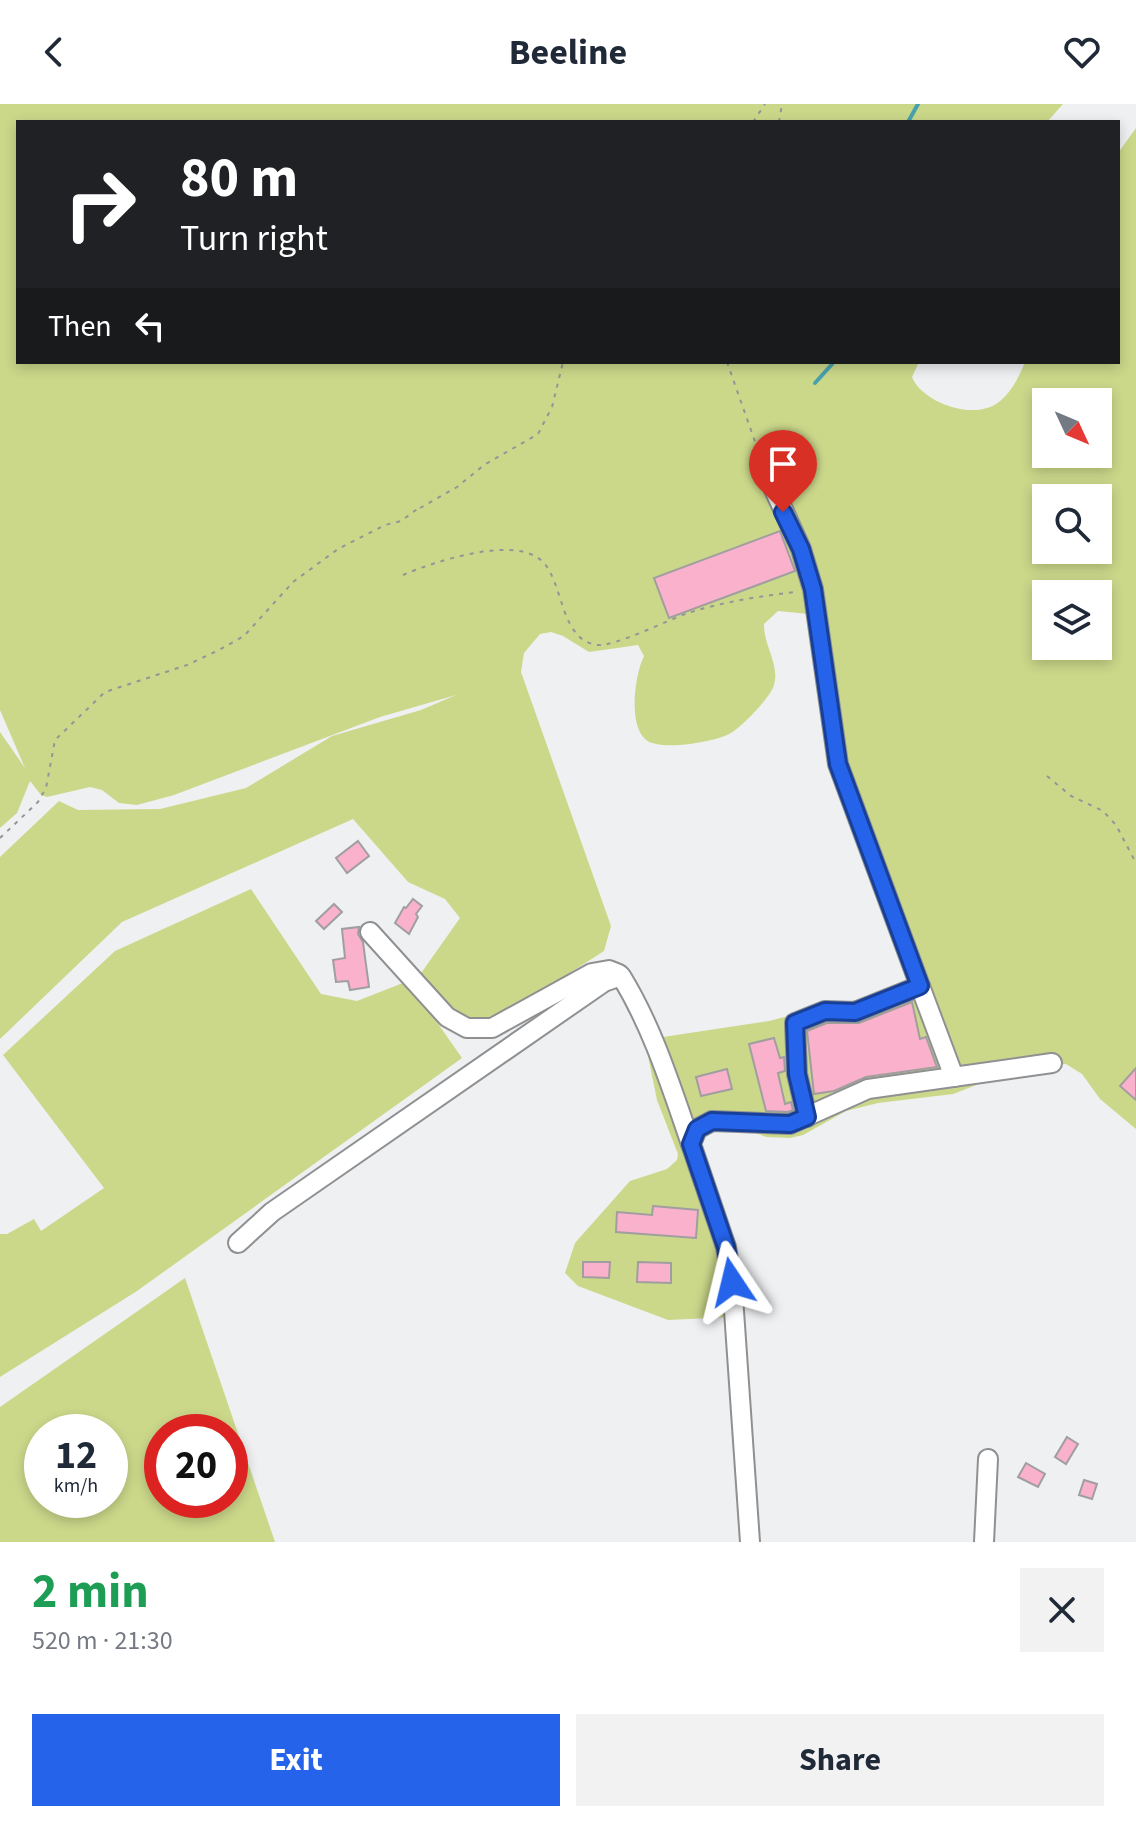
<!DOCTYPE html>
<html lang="en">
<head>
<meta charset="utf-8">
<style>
  body { margin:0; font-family:"Source Sans 3",sans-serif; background:#f2f2f3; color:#1f2937; height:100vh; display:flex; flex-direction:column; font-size:30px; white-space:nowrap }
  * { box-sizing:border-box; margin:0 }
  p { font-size:26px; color:#747a83 }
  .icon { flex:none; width:44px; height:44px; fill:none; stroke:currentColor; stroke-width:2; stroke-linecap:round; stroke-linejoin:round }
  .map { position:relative; height:1438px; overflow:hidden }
  .panel { display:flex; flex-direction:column; background:#fff; flex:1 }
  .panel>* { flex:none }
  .hud { position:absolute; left:16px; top:16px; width:1104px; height:244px; border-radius:0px; box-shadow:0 4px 12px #0003; background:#202124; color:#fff; overflow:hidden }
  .needle { width:52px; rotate:134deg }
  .tools { position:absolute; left:1032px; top:284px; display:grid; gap:16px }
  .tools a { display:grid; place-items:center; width:80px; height:80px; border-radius:0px; background:#fff; box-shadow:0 4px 12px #0003; font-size:40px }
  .speed { position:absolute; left:24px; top:1310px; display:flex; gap:16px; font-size:40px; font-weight:700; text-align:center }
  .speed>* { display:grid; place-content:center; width:104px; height:104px; border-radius:50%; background:#fff; box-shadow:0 4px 12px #0003; line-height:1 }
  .speed small { font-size:20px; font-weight:400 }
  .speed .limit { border:12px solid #d22; background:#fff; color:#111 }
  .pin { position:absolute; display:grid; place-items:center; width:68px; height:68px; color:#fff; margin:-82px -34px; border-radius:50% 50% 50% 0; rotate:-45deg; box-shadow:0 0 8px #0007 }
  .pin .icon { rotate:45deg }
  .me { position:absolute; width:88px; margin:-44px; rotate:350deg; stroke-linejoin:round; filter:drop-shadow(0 0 6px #0008) }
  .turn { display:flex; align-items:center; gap:28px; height:168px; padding:0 32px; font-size:36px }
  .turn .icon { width:104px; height:104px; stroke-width:2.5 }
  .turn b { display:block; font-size:56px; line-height:68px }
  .then { display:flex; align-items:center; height:76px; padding:0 32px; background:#0003; gap:16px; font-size:30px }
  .round { display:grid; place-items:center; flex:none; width:84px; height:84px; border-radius:0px; background:#f2f2f3 }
  .head { display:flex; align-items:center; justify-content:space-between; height:136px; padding:0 32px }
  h1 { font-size:48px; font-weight:700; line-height:60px; color:#1e9e55 }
  .cta { display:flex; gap:16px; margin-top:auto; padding:16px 32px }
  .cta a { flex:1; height:92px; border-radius:0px; background:#2563eb; color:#fff; font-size:32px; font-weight:700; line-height:92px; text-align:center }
  .cta a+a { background:#f2f2f3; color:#1f2937 }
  header { display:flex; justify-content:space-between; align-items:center; height:104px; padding:0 32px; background:#fff; font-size:36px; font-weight:700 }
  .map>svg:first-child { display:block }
  .green { fill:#cbd88a; fill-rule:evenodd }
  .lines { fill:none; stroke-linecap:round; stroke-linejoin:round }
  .stream { stroke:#48a2ad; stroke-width:4 }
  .building { fill:#fab1cc; stroke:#a09e9e; stroke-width:2 }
  .minor-casing { stroke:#8f9092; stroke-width:22 }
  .path { stroke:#949596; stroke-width:2; stroke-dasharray:4 6; stroke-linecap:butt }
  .minor { stroke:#fff; stroke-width:18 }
  .route-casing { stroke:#184099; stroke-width:20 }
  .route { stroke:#2563eb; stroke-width:14 }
</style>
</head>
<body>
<header><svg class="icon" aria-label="back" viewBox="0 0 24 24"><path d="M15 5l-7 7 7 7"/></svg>Beeline<svg class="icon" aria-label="heart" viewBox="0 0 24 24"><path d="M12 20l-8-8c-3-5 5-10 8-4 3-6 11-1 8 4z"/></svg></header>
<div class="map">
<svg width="1136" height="1438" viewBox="0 0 1136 1438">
  <rect width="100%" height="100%" fill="#eff0f2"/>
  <g class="green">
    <path d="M0,0h1063l-16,18h-1029v240h901l-7,15c10,25 59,43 84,27 14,-9 23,-27 29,-42h93v-209l18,-25v1001l-36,-30 -18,-25 -16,-10 -12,1 -62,14 -39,15 -75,9 -32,8 -43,24 -13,3 -24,-1 -28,-11 -30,4 -8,10 32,177 -64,3 -90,-34 -13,-13 10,-30 55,-62 37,-12 10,-9 1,-6 -21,-54 -9,-44 1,-7 14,-12 106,-16 73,-19 53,-7 18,-15 -57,-169 -48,-197 -30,-3 -14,13c-1,20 16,41 10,61 -3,12 -34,44 -45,49 -15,8 -71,18 -84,5 -17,-16 -10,-65 -1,-83l-6,-11 -49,7 -26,-16 -12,-4 -11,2 -16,19 -3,19 90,254 -7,25 -92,59 -32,12 -18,-6 -18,-11 -25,-29 41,-58 -15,-19 -37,-17 -55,-63 -231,103 -122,117v-182l59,-56 19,9 82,-1 86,-21 86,-52 89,-26 35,-15 -76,22 -206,78 -37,10 -18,-2 -17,-13 -12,-3 -43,10 -6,-2 -11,-14 -13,32 -17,15v-96l25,36 -25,-58zM1046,298h52v52h-52zM1046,394h52v52h-52zM1046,490h52v52h-52z"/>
    <polygon points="251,785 321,890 357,897 408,877 462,954 137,1187 0,1273 0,1130 7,1130 34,1115 41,1127 104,1084 3,951 115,847"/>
    <path d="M185,1174l90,264h-275v-135zM110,1328v68h-68v-68zM230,1328v68h-68v-68z"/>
  </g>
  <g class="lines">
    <g class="stream">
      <polyline points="908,18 918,0"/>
      <polyline points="815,279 834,258"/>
    </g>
  </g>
  <g class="building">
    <polygon points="780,427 795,467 669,514 654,474"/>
    <polygon points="358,737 369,752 347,769 336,754"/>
    <polygon points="413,795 422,802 416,810 418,813 409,830 395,819 404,803 406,804"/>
    <polygon points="334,800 342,808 324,825 316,817"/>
    <polygon points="359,823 358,830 363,838 369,883 350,886 348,877 336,878 333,856 345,854 342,825"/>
    <polygon points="912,898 920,935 926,933 937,963 866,973 834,987 814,990 807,927 827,919 859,919"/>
    <polygon points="774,934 780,954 784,953 785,967 778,969 785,1000 791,998 793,1006 788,1008 766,1007 749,940"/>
    <polygon points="1136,964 1136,996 1120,982"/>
    <polygon points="727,965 732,985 701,992 696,973"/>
    <polygon points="653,1102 698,1106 696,1134 616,1128 617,1108 652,1111"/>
    <polygon points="583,1158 610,1158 609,1174 583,1173"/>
    <polygon points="638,1158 671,1159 671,1179 637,1178"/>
    <polygon points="1067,1333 1078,1340 1066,1360 1055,1353"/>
    <polygon points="1026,1359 1045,1370 1038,1383 1018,1373"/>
    <polygon points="1084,1376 1097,1380 1092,1395 1079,1391"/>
  </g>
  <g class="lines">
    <defs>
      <g id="minor">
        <polyline points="772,381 801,445 813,485 838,660 920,882"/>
        <polyline points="370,828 447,913 467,924 492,924 592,869 609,866 619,870"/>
        <polyline points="807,1013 797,970 795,919 825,907 855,908 920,882 954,973"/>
        <path d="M238,1139l34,-31 332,-230 17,-6c32,52 50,111 70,168"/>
        <polyline points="750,1438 732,1178 726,1143 691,1040 697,1025 712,1017 790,1020 868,985 1052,959"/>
        <polyline points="984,1438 988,1355"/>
      </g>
    </defs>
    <use href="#minor" class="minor-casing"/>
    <g class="path">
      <polyline points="753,18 765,0"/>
      <polyline points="779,18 782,0"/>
      <polyline points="727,258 765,366"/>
      <polyline points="420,404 457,383 484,361 538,330 552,303 563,258"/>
      <path d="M403,471c30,-13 113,-41 140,-13 21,22 17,78 54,83 17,2 71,-25 91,-32 35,-11 72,-17 108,-21"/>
      <polyline points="1047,672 1071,692 1103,707 1116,721 1136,759"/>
      <polyline points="0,734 38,698 46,684 55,636 105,588 187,561 219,546 244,532 293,478 338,445 385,421 401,417 420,403"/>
    </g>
    <use href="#minor" class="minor"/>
  </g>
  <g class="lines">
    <defs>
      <polyline id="route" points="732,1178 726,1143 691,1040 697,1025 712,1017 790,1020 807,1013 797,970 795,919 825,907 855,908 920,882 838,660 813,485 801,445 783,408"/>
    </defs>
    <use href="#route" class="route-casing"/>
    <use href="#route" class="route"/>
  </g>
</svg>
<div class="tools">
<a><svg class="needle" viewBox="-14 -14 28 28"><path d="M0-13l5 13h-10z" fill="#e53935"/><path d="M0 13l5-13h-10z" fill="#747a83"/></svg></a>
<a><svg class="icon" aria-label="search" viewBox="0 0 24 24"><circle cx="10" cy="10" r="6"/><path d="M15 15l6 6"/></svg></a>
<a><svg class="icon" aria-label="layers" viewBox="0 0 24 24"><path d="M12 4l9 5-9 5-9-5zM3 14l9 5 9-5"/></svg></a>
</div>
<div class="speed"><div>12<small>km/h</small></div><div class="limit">20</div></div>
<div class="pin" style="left:783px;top:408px;background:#d93025"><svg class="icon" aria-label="arrive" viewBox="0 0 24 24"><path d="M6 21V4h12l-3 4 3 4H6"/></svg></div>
<svg class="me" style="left:732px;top:1178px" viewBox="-20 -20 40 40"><path d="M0-17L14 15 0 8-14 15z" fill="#2563eb" stroke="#fff" stroke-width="4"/></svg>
<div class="hud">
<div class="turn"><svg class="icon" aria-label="right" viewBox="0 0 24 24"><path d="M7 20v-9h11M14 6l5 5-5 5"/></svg><div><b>80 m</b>Turn right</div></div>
<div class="then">Then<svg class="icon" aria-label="left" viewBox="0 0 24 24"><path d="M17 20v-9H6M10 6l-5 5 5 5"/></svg></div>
</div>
</div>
<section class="panel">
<div class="head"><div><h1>2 min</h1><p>520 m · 21:30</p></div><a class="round"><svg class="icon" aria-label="close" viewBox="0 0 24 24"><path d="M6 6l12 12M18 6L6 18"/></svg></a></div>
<div class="cta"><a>Exit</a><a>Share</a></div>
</section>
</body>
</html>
